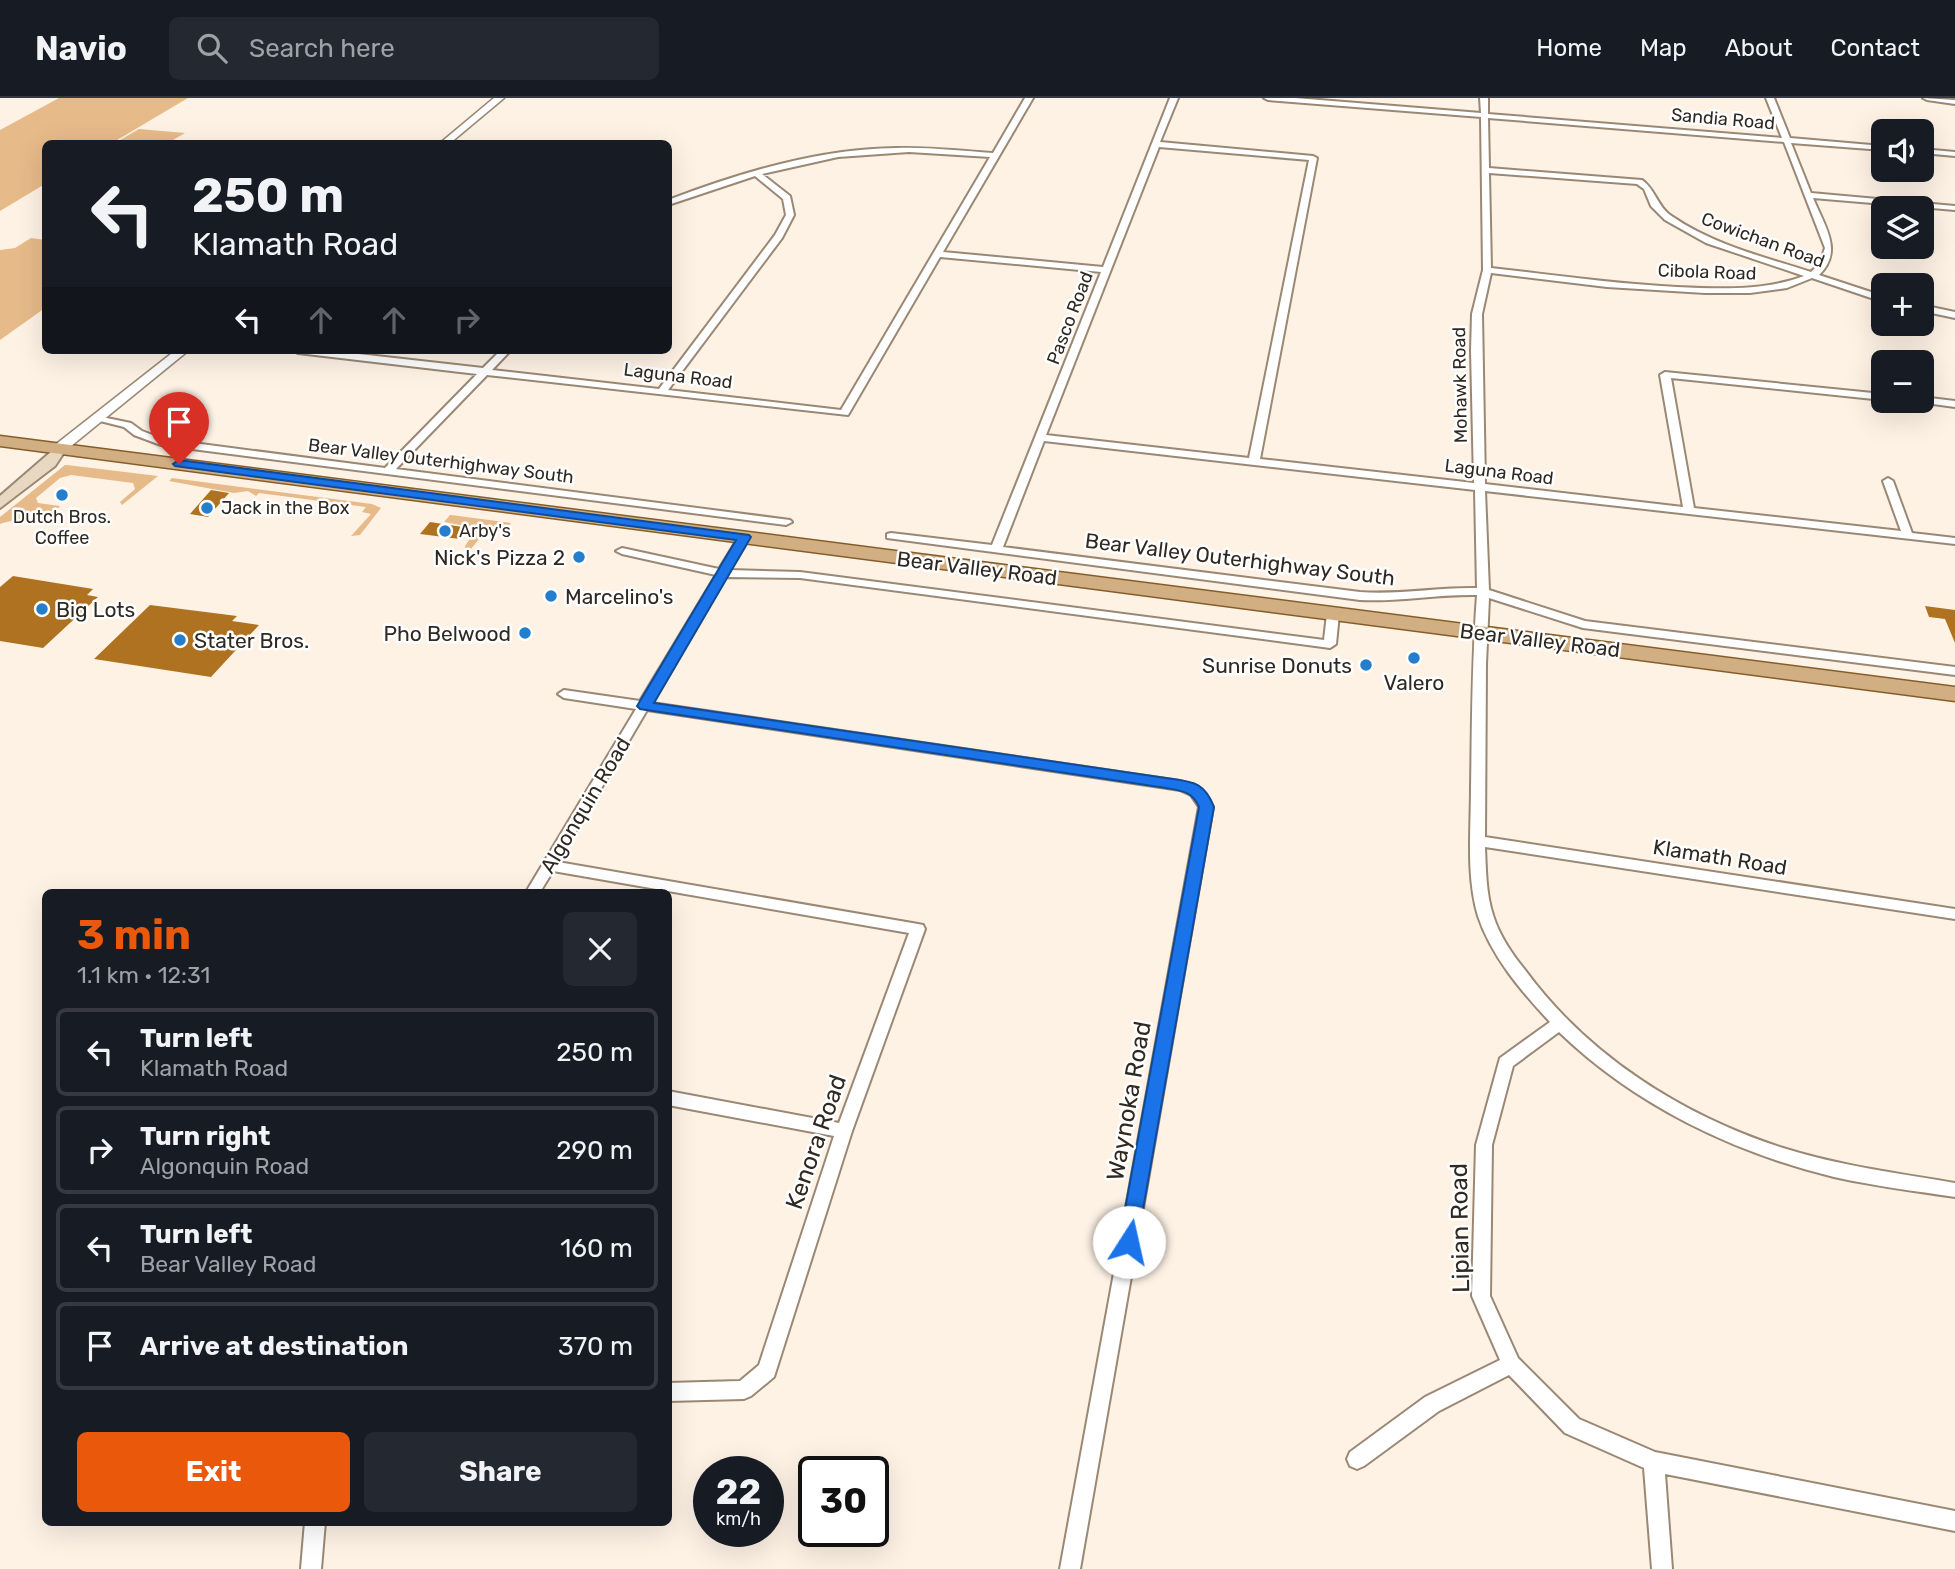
<!DOCTYPE html>
<html lang="en">
<head>
<meta charset="utf-8">
<style>
  body { margin:0; font-family:Rubik,sans-serif; background:#242831; color:#f1f3f6; height:100vh; display:flex; flex-direction:column; font-size:26px; white-space:nowrap }
  * { box-sizing:border-box; margin:0 }
  p { font-size:23px; color:#9ea1a6 }
  .icon { flex:none; width:38px; height:38px; fill:none; stroke:currentColor; stroke-width:2; stroke-linecap:round; stroke-linejoin:round }
  .map { position:relative; flex:1; overflow:hidden }
  .details { position:absolute; left:42px; top:791px; width:630px; height:637px; display:flex; flex-direction:column; background:#171b24; border-radius:10px; box-shadow:0 7px 28px #0002 }
  .details>* { flex:none }
  .banner { position:absolute; left:42px; top:42px; width:630px; height:214px; border-radius:10px; box-shadow:0 7px 28px #0002; background:#171b24; color:#f1f3f6; overflow:hidden }
  .fabs { position:absolute; left:1871px; top:21px; display:grid; gap:14px }
  .fabs a { display:grid; place-items:center; width:63px; height:63px; border-radius:10px; background:#171b24; box-shadow:0 7px 28px #0002; font-size:35px }
  .speed { position:absolute; left:693px; top:1358px; display:flex; gap:14px; font-size:35px; font-weight:700; text-align:center }
  .speed>* { display:grid; place-content:center; width:91px; height:91px; border-radius:50%; background:#171b24; box-shadow:0 7px 28px #0002; line-height:1 }
  .speed small { font-size:18px; font-weight:400 }
  .speed .limit { border:4px solid #111; border-radius:10px; background:#fff; color:#111 }
  .pin { position:absolute; display:grid; place-items:center; width:60px; height:60px; color:#fff; margin:-72px -30px; border-radius:50% 50% 50% 0; rotate:-45deg; box-shadow:0 0 7px #0007 }
  .pin .icon { rotate:45deg }
  .me { position:absolute; width:77px; margin:-38px; rotate:10deg; stroke-linejoin:round; filter:drop-shadow(0 0 5px #0008) }
  .turn { display:flex; align-items:center; gap:24px; height:147px; padding:0 35px; font-size:32px }
  .turn .icon { width:91px; height:91px; stroke-width:2.5 }
  .turn b { display:block; font-size:49px; line-height:60px }
  .lanes { display:flex; align-items:center; height:66px; padding:0 35px; background:#0003; justify-content:center; gap:35px; direction:ltr }
  .lanes .off { opacity:.35 }
  .round { display:grid; place-items:center; flex:none; width:74px; height:74px; border-radius:10px; background:#242831 }
  .summary { display:flex; align-items:center; justify-content:space-between; height:119px; padding:0 35px }
  h1 { font-size:42px; font-weight:700; line-height:52px; color:#ea580c }
  .primary-button { display:flex; gap:14px; margin-top:auto; padding:14px 35px }
  .primary-button a { flex:1; height:80px; border-radius:10px; background:#ea580c; color:#fff; font-size:28px; font-weight:700; line-height:80px; text-align:center }
  .primary-button a+a { background:#242831; color:#f1f3f6 }
  ul { padding:0; list-style:none }
  li { display:flex; align-items:center; gap:21px; height:88px; margin:0 14px 10px; padding:0 21px; border:4px solid #363941; border-radius:10px }
  li div { flex:1 }
  li b { display:block; font-size:26px }
  li em { font-style:normal }
  header { display:flex; align-items:center; gap:42px; box-sizing:border-box; height:98px; padding:0 35px; background:#171b24; border-bottom:2px solid #363941 }
  header strong { font-size:33px }
  nav { display:flex; gap:38px; margin-inline-start:auto; font-size:24px }
  .search { width:490px; height:63px; background:#242831; display:flex; align-items:center; gap:18px; box-sizing:border-box; padding:0 24px; border-radius:10px; color:#9ea1a6; font-size:26px }
  .map>svg:first-child { display:block }
  .green { fill:#e7ba89 }
  .building { fill:#af7220 }
  .lines { fill:none; stroke-linecap:round; stroke-linejoin:round }
  .minor-casing { stroke:#9a8874; stroke-width:4 }
  .tertiary-casing { stroke:#9a8874; stroke-width:3 }
  .secondary-casing { stroke:#9a8874; stroke-width:4 }
  .primary-casing { stroke:#855d2a; stroke-width:3 }
  .minor { fill:#fff; fill-rule:evenodd }
  .tertiary { fill:#fff; fill-rule:evenodd }
  .secondary { fill:#e8d7c1; fill-rule:evenodd }
  .primary { fill:#d1af82; fill-rule:evenodd }
  .route { fill:#1a73e8; stroke:#114b97; stroke-width:2 }
  .poi-dot { fill:#257ecb; stroke:#fff; stroke-width:2.5 }
  .labels { text-anchor:middle; dominant-baseline:central; stroke-width:5; stroke-linejoin:round; paint-order:stroke }
  .far-street-label { font-size:18px; fill:#302921; stroke:#fff }
  .far-poi-label { font-size:18px; fill:#302921; stroke:#fff; text-anchor:start }
  .poi-label { font-size:21px; fill:#302921; stroke:#fff; text-anchor:end }
  .street-label { font-size:21px; fill:#302921; stroke:#fff }
  .near-street-label { font-size:24px; fill:#302921; stroke:#fff }
</style>
</head>
<body>
<header>
<strong>Navio</strong>
<div class="search"><svg class="icon" aria-label="search" viewBox="0 0 24 24"><circle cx="10" cy="10" r="6"/><path d="M15 15l6 6"/></svg>Search here</div>
<nav><a>Home</a><a>Map</a><a>About</a><a>Contact</a></nav>
</header>
<div class="map">
<svg width="1955" height="1471" viewBox="0 0 1955 1471">
  <rect width="100%" height="100%" fill="#fef2e5"/>
  <g class="green">
    <polygon points="59,0 188,0 112,45 46,46 45,86 0,113 0,32"/>
    <polygon points="139,31 185,35 168,45 115,45"/>
    <polygon points="31,140 45,142 45,210 0,242 0,152 15,150"/>
    <path d="M65,367h2l91,11 -36,29 -2,-3 15,-13 -2,-6 -62,-8 -11,3 -24,20 2,5 22,3c-15,19 -39,10 -60,18v-7z"/>
    <polygon points="172,380 372,406 381,410 360,437 351,438 371,416 362,414 366,409 259,395 256,398 248,393 234,395 169,383"/>
    <polygon points="450,417 451,417 511,425 507,430 490,428 470,452 465,451 465,448 477,430 444,424"/>
  </g>
  <g class="building">
    <polygon points="211,392 229,395 208,419 190,416"/>
    <polygon points="430,424 469,430 460,441 420,436"/>
    <polygon points="13,478 93,491 87,497 98,499 43,550 0,543 0,489"/>
    <polygon points="150,507 237,518 232,523 259,527 211,579 94,561"/>
    <polygon points="1925,508 1955,512 1955,545 1945,521 1929,519"/>
  </g>
  <g class="lines">
    <defs>
      <g id="minor">
        <path d="M1025,0h8l-90,154 160,15 67,-169h8l-18,44 153,14 4,2 -57,301 214,24 -3,-133 1,-36 11,-44 -2,-153 -213,-17 -4,-2h31l186,15 -1,-15h8v16l294,24 -16,-40h8l16,40 93,8v4l-92,-7 20,50 144,13v4l-142,-12c11,27 31,53 6,77l64,21v6l-71,-24 -25,10 -37,5h-45l-98,-6 -116,-14 -9,41 3,170 198,23 -23,-132 5,-3 218,22v6l-212,-22 23,130 207,23 -18,-50 5,-3 5,3 19,52 43,5v6l-470,-53 4,99 96,31 370,46v8l-372,-47 -94,-30 -3,66 -1,173 470,72v10l-470,-72c1,23 1,47 8,68 6,20 19,39 32,55 63,86 158,146 258,178 57,18 114,25 172,35v14c-40,-6 -81,-11 -121,-20 -102,-25 -199,-72 -275,-145l-46,34 -21,79 -2,151 28,62 61,61 76,33 300,59v20l-290,-57 7,95h-20l-8,-101 -79,-35 -56,-58 -70,36 -75,55 -7,3 -7,-3 -3,-7 3,-7 75,-55 75,-37 -28,-64 4,-151 24,-87 50,-36c-28,-30 -59,-66 -72,-106 -12,-40 -7,-86 -7,-128 1,-64 1,-128 6,-193 -40,-1 -78,7 -117,5l-473,-62v-4l4,-1 101,12 109,-273 -161,-15 -92,158 -361,-40 -91,94 394,51 2,2 -6,3 -625,-80 -27,-10 -10,-8 -32,-8 5,-3 34,7 11,8 21,8 222,29 92,-94 -179,-21 -5,-3h30l160,18 18,-18h10l-19,20 167,19 116,-154 11,-20 -3,-16 -28,-23 -87,29v-5c74,-28 150,-51 229,-52 32,-1 64,3 96,5zM1488,20l296,24 41,106 -5,15 -9,9c-47,-15 -97,-27 -138,-55 -16,-10 -17,-27 -31,-37l-153,-12zM1159,49l150,13 -60,298 -203,-23zM909,54l81,5 -149,253 -173,-20 114,-152 12,-23 -4,-19 -28,-22 76,-17zM1489,75l148,11 7,5 7,17 14,14 41,23 98,33c-40,15 -84,13 -127,11 -62,-3 -124,-12 -186,-19zM1044,343l431,49 2,98c-39,-1 -78,7 -117,4l-357,-45z"/>
        <polygon points="1923,0 1955,2 1955,6 1927,2"/>
        <polygon points="1922,51 1955,54 1955,58 1922,55"/>
        <polygon points="1922,207 1955,214 1955,220 1922,213"/>
        <polygon points="1922,299 1955,303 1955,309 1918,304"/>
        <path d="M744,436l6,3 -20,33 70,2 524,68 3,-26 6,-4 6,4 -3,30 -6,4 -530,-70 -74,-1 -74,126 528,78c17,4 26,10 33,26l-133,762h-20l139,-762 -8,-12 -11,-5 -533,-80 -89,152 360,62 5,1 2,4 -73,202 -78,246 -23,19 -7,3 -76,2v-18l72,-2 19,-16 75,-229 -166,-31v-14l171,32 70,-190 -356,-62 -13,21h-14l110,-183 -72,-11 -6,-4 6,-4 76,11 76,-126 -94,-21 -6,-3 6,-3 97,21 21,-34z"/>
        <polygon points="305,1424 325,1424 321,1471 301,1471"/>
      </g>
      <g id="tertiary">
        <polygon points="494,0 504,0 449,46 439,46"/>
        <polygon points="176,252 189,252 65,353 55,353 55,347"/>
      </g>
      <polygon id="secondary" points="60,346 67,350 55,368 0,410 0,398"/>
      <polygon id="primary" points="0,338 1955,589 1955,603 0,348"/>
    </defs>
    <use href="#minor" class="minor-casing"/>
    <use href="#tertiary" class="tertiary-casing"/>
    <use href="#secondary" class="secondary-casing"/>
    <use href="#primary" class="primary-casing"/>
    <use href="#minor" class="minor"/>
    <use href="#tertiary" class="tertiary"/>
    <use href="#secondary" class="secondary"/>
    <use href="#primary" class="primary"/>
  </g>
  <path class="route" d="M179,362l570,75 2,2 -97,166 512,75c26,4 38,3 48,29l-78,442 -7,2 -7,-2 -3,-7 80,-435c-7,-16 -17,-16 -33,-19l-526,-79 -3,-3 99,-166 -561,-74 -2,-2z"/>
  <g class="poi-dot">
    <circle cx="62" cy="397" r="7"/>
    <circle cx="207" cy="410" r="7"/>
    <circle cx="445" cy="433" r="7"/>
    <circle cx="579" cy="459" r="7"/>
    <circle cx="551" cy="498" r="7"/>
    <circle cx="42" cy="511" r="7"/>
    <circle cx="525" cy="535" r="7"/>
    <circle cx="180" cy="542" r="7"/>
    <circle cx="1414" cy="560" r="7"/>
    <circle cx="1366" cy="567" r="7"/>
  </g>
  <g class="labels">
    <g class="far-street-label">
      <text transform="translate(1723 21) rotate(5)">Sandia Road</text>
      <text transform="translate(1763 142) rotate(20)">Cowichan Road</text>
      <text transform="translate(1707 174) rotate(2)">Cibola Road</text>
      <text transform="translate(1070 220) rotate(-69)">Pasco Road</text>
      <text transform="translate(678 278) rotate(7)">Laguna Road</text>
      <text transform="translate(1460 287) rotate(-91)">Mohawk Road</text>
      <text transform="translate(441 363) rotate(7)">Bear Valley Outerhighway South</text>
      <text transform="translate(1499 374) rotate(7)">Laguna Road</text>
    </g>
    <g class="far-poi-label">
      <text x="221" y="410">Jack in the Box</text>
      <text x="62" y="419" text-anchor="middle">Dutch Bros.<tspan x="62" dy="21">Coffee</tspan></text>
      <text x="459" y="433">Arby's</text>
    </g>
    <g class="poi-label">
      <text x="565" y="459">Nick's Pizza 2</text>
      <text x="565" y="498" text-anchor="start">Marcelino's</text>
      <text x="56" y="511" text-anchor="start">Big Lots</text>
      <text x="511" y="535">Pho Belwood</text>
      <text x="194" y="542" text-anchor="start">Stater Bros.</text>
      <text x="1352" y="567">Sunrise Donuts</text>
      <text x="1414" y="584" text-anchor="middle">Valero</text>
    </g>
    <g class="street-label">
      <text transform="translate(1240 461) rotate(7)">Bear Valley Outerhighway South</text>
      <text transform="translate(977 470) rotate(7)">Bear Valley Road</text>
      <text transform="translate(1540 542) rotate(7)">Bear Valley Road</text>
      <text transform="translate(585 707) rotate(-59)">Algonquin Road</text>
      <text transform="translate(1720 759) rotate(9)">Klamath Road</text>
    </g>
    <g class="near-street-label">
      <text transform="translate(1129 1003) rotate(-80)">Waynoka Road</text>
      <text transform="translate(816 1044) rotate(-71)">Kenora Road</text>
      <text transform="translate(1460 1130) rotate(-91)">Lipian Road</text>
    </g>
  </g>
</svg>
<div class="fabs">
<a><svg class="icon" aria-label="sound" viewBox="0 0 24 24"><path d="M4 9h4l5-4v14l-5-4H4zM17 9q2 3 0 6"/></svg></a>
<a><svg class="icon" aria-label="layers" viewBox="0 0 24 24"><path d="M12 4l9 5-9 5-9-5zM3 14l9 5 9-5"/></svg></a>
<a>+</a>
<a>−</a>
</div>
<div class="speed"><div>22<small>km/h</small></div><div class="limit">30</div></div>
<div class="pin" style="left:179px;top:366px;background:#d93025"><svg class="icon" aria-label="arrive" viewBox="0 0 24 24"><path d="M6 21V4h12l-3 4 3 4H6"/></svg></div>
<svg class="me" style="left:1129px;top:1144px" viewBox="-20 -20 40 40"><circle r="19" fill="#fff"/><path d="M0-13L10 11 0 6-10 11z" fill="#1a73e8"/></svg>
<div class="banner">
<div class="turn"><svg class="icon" aria-label="left" viewBox="0 0 24 24"><path d="M17 20v-9H6M10 6l-5 5 5 5"/></svg><div><b>250 m</b>Klamath Road</div></div>
<div class="lanes"><svg class="icon" aria-label="left" viewBox="0 0 24 24"><path d="M17 20v-9H6M10 6l-5 5 5 5"/></svg><svg class="icon off" aria-label="ahead" viewBox="0 0 24 24"><path d="M12 20V5M6 11l6-6 6 6"/></svg><svg class="icon off" aria-label="ahead" viewBox="0 0 24 24"><path d="M12 20V5M6 11l6-6 6 6"/></svg><svg class="icon off" aria-label="right" viewBox="0 0 24 24"><path d="M7 20v-9h11M14 6l5 5-5 5"/></svg></div>
</div>
<section class="details">
<div class="summary"><div><h1>3 min</h1><p>1.1 km · 12:31</p></div><a class="round"><svg class="icon" aria-label="close" viewBox="0 0 24 24"><path d="M6 6l12 12M18 6L6 18"/></svg></a></div>
<ul>
<li><svg class="icon" aria-label="left" viewBox="0 0 24 24"><path d="M17 20v-9H6M10 6l-5 5 5 5"/></svg><div><b>Turn left</b><p>Klamath Road</p></div><em>250 m</em></li>
<li><svg class="icon" aria-label="right" viewBox="0 0 24 24"><path d="M7 20v-9h11M14 6l5 5-5 5"/></svg><div><b>Turn right</b><p>Algonquin Road</p></div><em>290 m</em></li>
<li><svg class="icon" aria-label="left" viewBox="0 0 24 24"><path d="M17 20v-9H6M10 6l-5 5 5 5"/></svg><div><b>Turn left</b><p>Bear Valley Road</p></div><em>160 m</em></li>
<li><svg class="icon" aria-label="arrive" viewBox="0 0 24 24"><path d="M6 21V4h12l-3 4 3 4H6"/></svg><div><b>Arrive at destination</b></div><em>370 m</em></li>
</ul>
<div class="primary-button"><a>Exit</a><a>Share</a></div>
</section>
</div>
</body>
</html>
